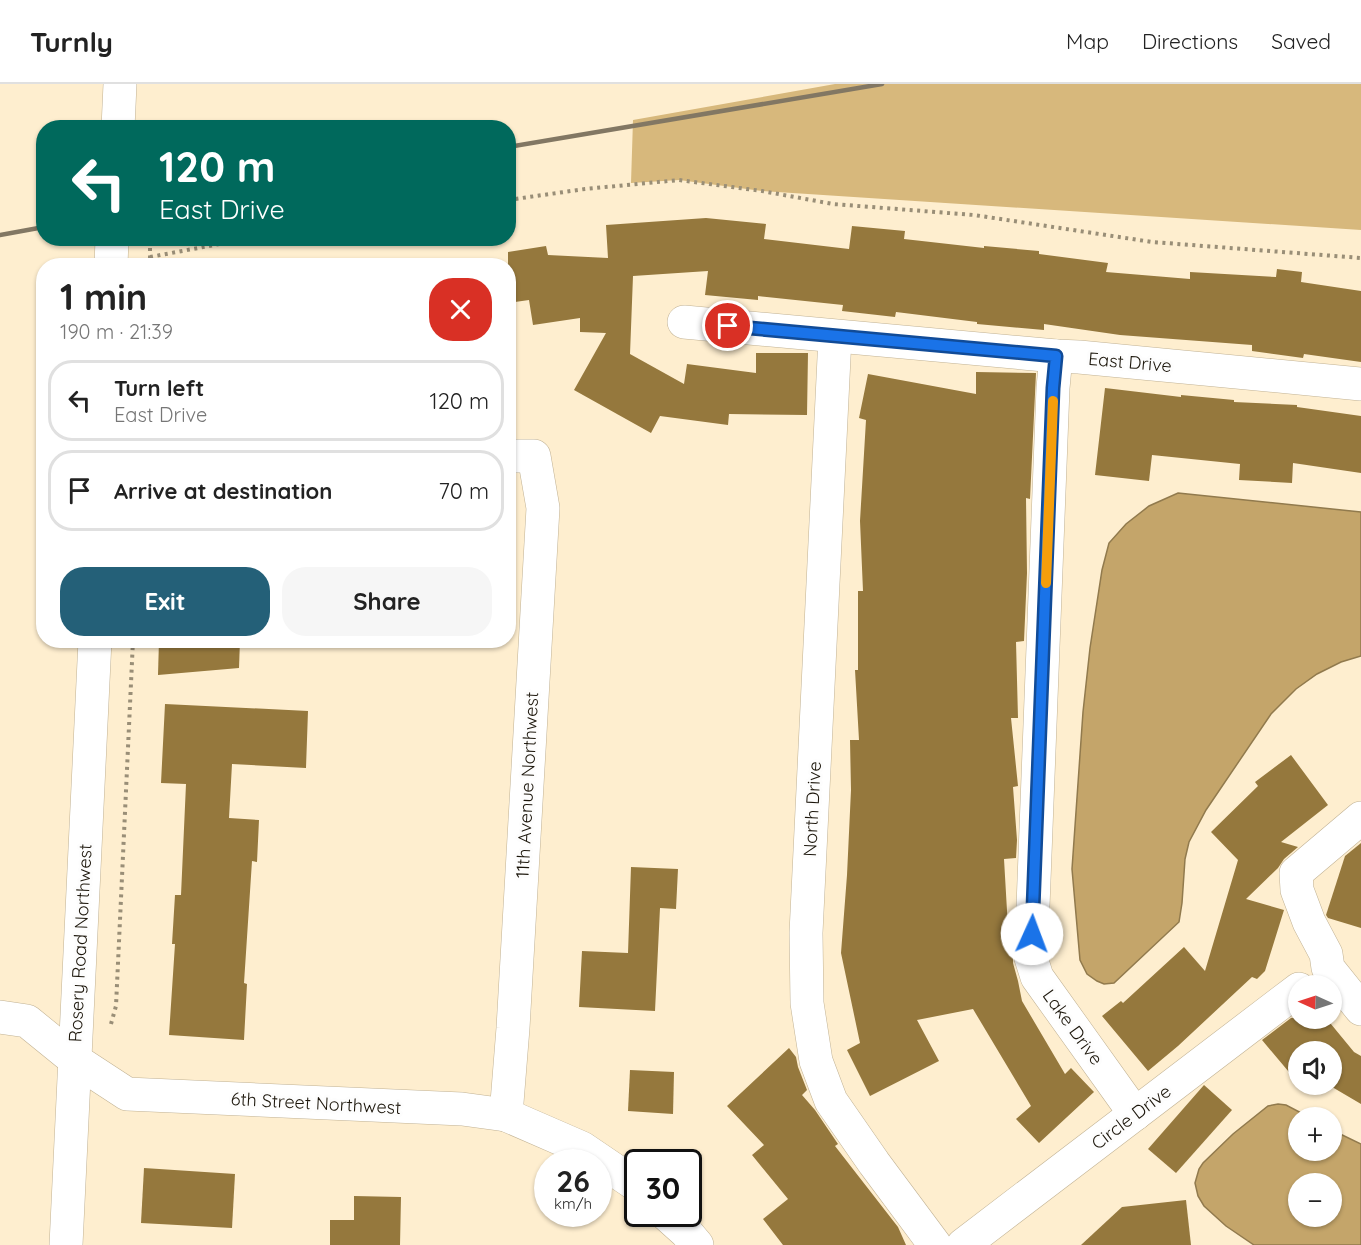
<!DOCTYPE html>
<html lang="en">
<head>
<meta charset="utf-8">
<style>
  body { margin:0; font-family:Quicksand,sans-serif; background:#f6f6f6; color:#222; height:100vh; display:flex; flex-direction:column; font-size:22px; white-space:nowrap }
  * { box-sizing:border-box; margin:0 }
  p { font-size:20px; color:#767676 }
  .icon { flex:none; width:33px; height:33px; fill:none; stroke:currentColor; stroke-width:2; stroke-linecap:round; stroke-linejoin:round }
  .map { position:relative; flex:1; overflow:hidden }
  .drawer { position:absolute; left:36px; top:174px; width:480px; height:390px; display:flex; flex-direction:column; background:#fff; border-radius:24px; box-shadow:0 2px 4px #0004 }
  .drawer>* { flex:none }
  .guide { position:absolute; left:36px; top:36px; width:480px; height:126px; border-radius:24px; box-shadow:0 2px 4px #0004; background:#00695c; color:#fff; overflow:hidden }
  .needle { width:39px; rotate:273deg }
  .controls { position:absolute; left:1288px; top:891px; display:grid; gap:12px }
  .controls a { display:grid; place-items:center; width:54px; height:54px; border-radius:50%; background:#fff; box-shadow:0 2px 4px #0004; font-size:30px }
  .speed { position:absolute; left:534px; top:1065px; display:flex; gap:12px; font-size:30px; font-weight:700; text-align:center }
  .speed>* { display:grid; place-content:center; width:78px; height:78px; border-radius:50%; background:#fff; box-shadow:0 2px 4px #0004; line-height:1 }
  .speed small { font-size:15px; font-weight:400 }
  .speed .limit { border:3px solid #111; border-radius:9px; background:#fff; color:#111 }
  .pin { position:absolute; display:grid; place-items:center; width:51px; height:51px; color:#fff; margin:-26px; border:3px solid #fff; border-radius:50%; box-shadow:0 2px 6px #0007 }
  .me { position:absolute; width:66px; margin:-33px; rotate:2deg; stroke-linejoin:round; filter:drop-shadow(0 0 4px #0008) }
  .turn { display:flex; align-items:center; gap:21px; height:126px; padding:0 24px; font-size:27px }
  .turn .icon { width:78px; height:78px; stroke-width:2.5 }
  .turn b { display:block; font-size:42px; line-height:51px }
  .round { display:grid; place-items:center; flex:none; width:63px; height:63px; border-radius:24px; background:#f6f6f6 }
  .overview { display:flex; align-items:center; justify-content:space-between; height:102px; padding:0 24px }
  h1 { font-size:36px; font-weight:800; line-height:45px }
  .primary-button { display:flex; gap:12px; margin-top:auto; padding:12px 24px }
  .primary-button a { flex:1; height:69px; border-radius:24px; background:#246078; color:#fff; font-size:24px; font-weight:800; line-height:69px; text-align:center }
  .primary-button a+a { background:#f6f6f6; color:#222 }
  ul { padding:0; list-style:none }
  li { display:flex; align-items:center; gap:18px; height:81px; margin:0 12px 9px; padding:0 12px; border:3px solid #e0e0e0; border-radius:24px }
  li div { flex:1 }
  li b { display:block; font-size:22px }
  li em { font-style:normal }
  header { display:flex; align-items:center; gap:36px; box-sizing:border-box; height:84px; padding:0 30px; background:#fff; border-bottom:2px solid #e0e0e0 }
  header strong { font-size:28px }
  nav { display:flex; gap:33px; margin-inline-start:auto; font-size:21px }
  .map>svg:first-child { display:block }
  .forest { fill:#d7b87c }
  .water { fill:#c4a56a; stroke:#917a4d; stroke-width:1.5; fill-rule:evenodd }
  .building { fill:#95783d }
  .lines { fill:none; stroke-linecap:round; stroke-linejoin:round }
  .minor-casing { stroke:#c1b294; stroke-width:34 }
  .path { stroke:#998e77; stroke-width:4; stroke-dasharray:3 4.5; stroke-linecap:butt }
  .minor { stroke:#fff; stroke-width:33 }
  .rail { stroke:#827763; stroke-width:4.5 }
  .route-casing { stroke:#114b97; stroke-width:15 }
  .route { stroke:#1a73e8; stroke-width:10 }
  .slow { stroke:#f59e0b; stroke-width:10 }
  .labels { text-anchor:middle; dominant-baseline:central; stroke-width:6; stroke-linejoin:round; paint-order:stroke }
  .street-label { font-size:18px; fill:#1b150a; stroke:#fdfdfd }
</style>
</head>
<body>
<header>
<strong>Turnly</strong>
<nav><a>Map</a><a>Directions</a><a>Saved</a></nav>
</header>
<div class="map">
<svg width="1361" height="1161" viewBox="0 0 1361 1161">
  <rect width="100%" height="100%" fill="#feeecf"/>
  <polygon class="forest" points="835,0 1361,0 1361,146 762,107 679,96 631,99 633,36"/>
  <g class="water">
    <polygon points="1178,409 1361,428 1361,572 1341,578 1317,590 1296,605 1271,630 1206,726 1189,758 1185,775 1182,819 1179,838 1114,899 1104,900 1097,897 1087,890 1080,876 1072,785 1083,628 1090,564 1102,486 1109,459 1126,440 1149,422"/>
    <path d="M1278,1020l8,1 23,12 -10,1v32h33v-20l29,14v101h-107l-28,-19 -22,-20 -6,-10 -3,-13 4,-14 4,-6 30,-29 35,-28zM1299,1100h33v32h-33z"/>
  </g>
  <g class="building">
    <polygon points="706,134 766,140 764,155 849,165 852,142 905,147 904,155 984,164 984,162 1039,167 1039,170 1108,179 1106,188 1190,195 1190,188 1276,193 1277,185 1302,188 1301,198 1361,207 1361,278 1304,270 1303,274 1252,267 1252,261 1120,251 1044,240 1044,246 977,240 977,238 896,228 895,233 842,227 843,221 758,212 758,216 705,211 708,187 633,192 630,270 684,300 687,280 756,289 756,269 808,269 807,331 729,330 728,341 660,332 651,349 574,306 606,249 580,248 580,234 533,241 529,216 508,219 508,168 546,162 548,171 608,174 606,141"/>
    <polygon points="976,288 1036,289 1030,415 1026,414 1027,489 1024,557 1016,558 1018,634 1011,634 1018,702 1013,703 1017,756 1016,774 1004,775 1008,844 1013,866 1013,879 1018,897 1022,917 1065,990 1071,984 1094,1008 1039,1059 1016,1035 1031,1022 973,925 917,936 939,977 870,1012 847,966 860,959 841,869 847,791 851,706 850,656 859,656 855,586 858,586 858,507 863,507 860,437 866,336 859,334 868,290 976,310"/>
    <polygon points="1105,304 1181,313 1181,311 1234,316 1234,318 1297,321 1297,323 1361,332 1361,389 1293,379 1292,399 1239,396 1240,380 1152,371 1149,397 1095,391"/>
    <polygon points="159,556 240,556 239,584 158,591"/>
    <polygon points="165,620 308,627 306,684 232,680 229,734 259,736 257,778 252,777 244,899 247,900 244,956 169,951 175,860 172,860 175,811 181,811 186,700 161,699"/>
    <polygon points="1291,671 1328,721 1281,758 1298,763 1284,775 1278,784 1246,815 1284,826 1265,887 1257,895 1252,893 1178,962 1148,987 1102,932 1121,917 1123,919 1184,863 1205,887 1238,776 1211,748 1258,702 1255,698"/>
    <polygon points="1361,759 1361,844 1328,834 1326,831 1345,772"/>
    <polygon points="631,783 678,785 676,825 660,824 655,927 579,923 582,867 628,869"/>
    <polygon points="1291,934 1326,934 1354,968 1361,972 1361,1020 1327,1000 1332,1000 1332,968 1299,968 1299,1000 1262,956"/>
    <polygon points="789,964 796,973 798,983 807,1006 802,1011 815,1026 838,1060 835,1062 898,1143 906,1161 783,1161 763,1135 788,1115 752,1071 764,1061 727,1022"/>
    <polygon points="630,986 674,988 673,1030 628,1027"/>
    <polygon points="1204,1001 1232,1026 1176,1089 1148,1065"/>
    <polygon points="144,1084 235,1090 232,1144 141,1139"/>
    <polygon points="354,1112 401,1113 400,1161 330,1161 330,1136 354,1136"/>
    <polygon points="1186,1116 1191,1161 1081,1161 1122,1123"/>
  </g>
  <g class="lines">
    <defs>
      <g id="minor">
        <polyline points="118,44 120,0"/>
        <polyline points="111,182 112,154"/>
        <polyline points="684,238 1056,272 1079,273 1361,300"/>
        <polyline points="835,253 806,849 807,919 816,977 831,1017 874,1079 935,1161"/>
        <polyline points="1056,272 1053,304 1031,874 1037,893 1135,1030"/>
        <polyline points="1361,734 1296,789 1297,806 1309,838 1326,870 1328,884 1361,925"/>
        <polyline points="0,933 27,937 75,976 127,1010 462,1025 506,1031 582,1064 638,1102"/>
        <polyline points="506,1031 513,944 543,424 534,372 508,372"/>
        <polyline points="666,1130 686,1148 697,1161"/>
        <polyline points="66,1161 95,556"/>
        <polyline points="963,1161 1299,905"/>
      </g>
    </defs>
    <use href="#minor" class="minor-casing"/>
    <g class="path">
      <polyline points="508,116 585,105 679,96 762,107 833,120 974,131 1152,158 1361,174"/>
      <polyline points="150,173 252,154"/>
      <polyline points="150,182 150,154"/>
      <polyline points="111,940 116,922 133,556"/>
    </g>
    <use href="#minor" class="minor"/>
    <g class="rail">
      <polyline points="508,63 882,0"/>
      <polyline points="0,151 44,143"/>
    </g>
  </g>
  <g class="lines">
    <defs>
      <polyline id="route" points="728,242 1056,272 1053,304 1032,850"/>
    </defs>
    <use href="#route" class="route-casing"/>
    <use href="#route" class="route"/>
    <polyline class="slow" points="1046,499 1053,317"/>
  </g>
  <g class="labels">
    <g class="street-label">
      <text transform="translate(1130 278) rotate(5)">East Drive</text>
      <text transform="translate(527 701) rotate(-87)">11th Avenue Northwest</text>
      <text transform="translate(812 725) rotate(-87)">North Drive</text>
      <text transform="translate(80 859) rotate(-87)">Rosery Road Northwest</text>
      <text transform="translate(1073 943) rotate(54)">Lake Drive</text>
      <text transform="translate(316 1019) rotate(3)">6th Street Northwest</text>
      <text transform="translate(1131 1033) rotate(-37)">Circle Drive</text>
    </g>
  </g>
</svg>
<div class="controls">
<a><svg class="needle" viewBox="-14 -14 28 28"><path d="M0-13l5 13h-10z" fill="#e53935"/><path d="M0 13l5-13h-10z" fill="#767676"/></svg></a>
<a><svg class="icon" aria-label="sound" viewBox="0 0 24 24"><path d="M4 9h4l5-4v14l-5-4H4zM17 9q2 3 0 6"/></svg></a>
<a>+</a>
<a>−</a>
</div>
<div class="speed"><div>26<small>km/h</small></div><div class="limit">30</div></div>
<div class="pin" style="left:728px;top:242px;background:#d93025"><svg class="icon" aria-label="arrive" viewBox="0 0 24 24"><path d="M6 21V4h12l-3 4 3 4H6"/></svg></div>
<svg class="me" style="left:1032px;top:850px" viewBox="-20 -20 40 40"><circle r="19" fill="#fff"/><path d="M0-13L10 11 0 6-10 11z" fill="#1a73e8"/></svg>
<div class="guide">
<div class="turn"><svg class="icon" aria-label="left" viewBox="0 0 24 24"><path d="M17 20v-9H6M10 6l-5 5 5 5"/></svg><div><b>120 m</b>East Drive</div></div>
</div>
<section class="drawer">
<div class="overview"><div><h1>1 min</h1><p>190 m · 21:39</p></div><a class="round" style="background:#d93025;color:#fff"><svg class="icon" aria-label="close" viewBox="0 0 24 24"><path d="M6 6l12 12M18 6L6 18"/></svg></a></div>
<ul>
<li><svg class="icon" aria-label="left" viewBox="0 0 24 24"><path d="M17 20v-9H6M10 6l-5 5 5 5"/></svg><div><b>Turn left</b><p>East Drive</p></div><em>120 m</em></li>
<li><svg class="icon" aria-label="arrive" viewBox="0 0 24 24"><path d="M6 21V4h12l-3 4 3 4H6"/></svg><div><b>Arrive at destination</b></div><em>70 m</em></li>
</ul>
<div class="primary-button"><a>Exit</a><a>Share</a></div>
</section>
</div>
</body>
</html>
